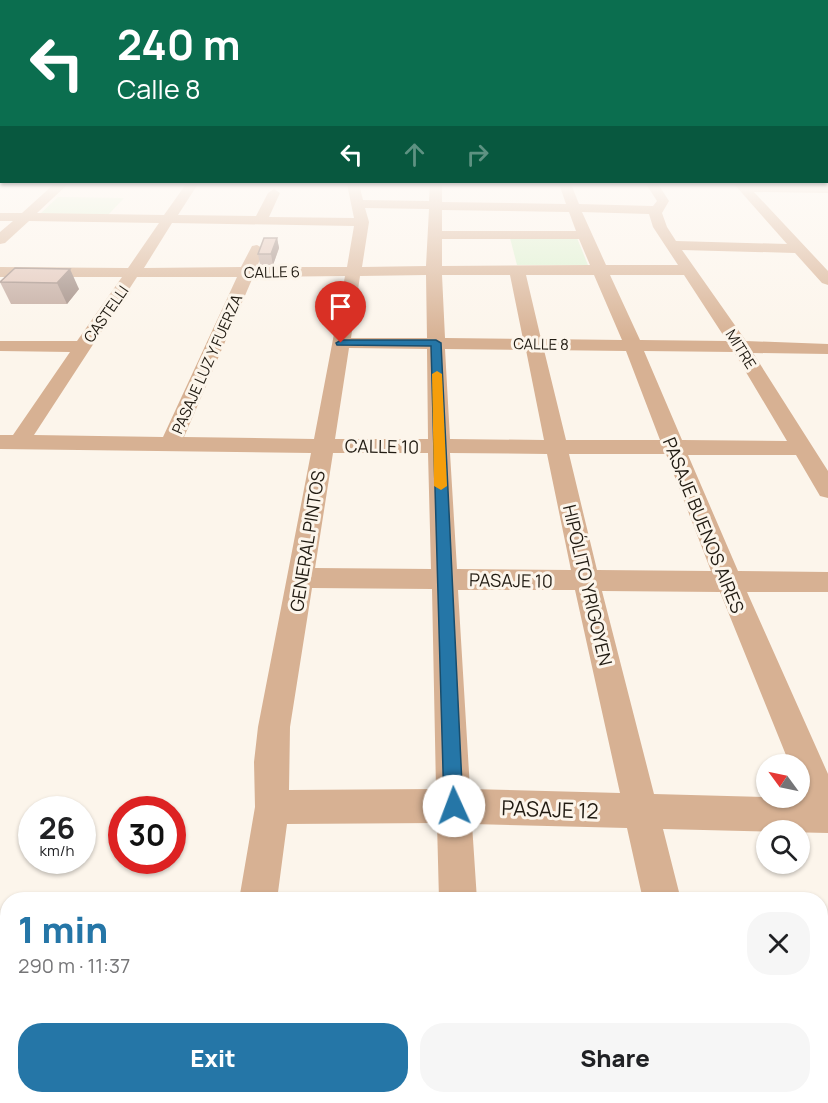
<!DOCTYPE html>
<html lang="en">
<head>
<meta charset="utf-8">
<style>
  body { margin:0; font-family:Manrope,sans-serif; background:#f6f6f6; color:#202124; height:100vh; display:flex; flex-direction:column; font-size:22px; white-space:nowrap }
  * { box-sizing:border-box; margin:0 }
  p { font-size:20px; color:#757577 }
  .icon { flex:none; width:33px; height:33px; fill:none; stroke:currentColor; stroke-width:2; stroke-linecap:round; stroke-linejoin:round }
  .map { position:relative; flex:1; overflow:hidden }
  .sheet { position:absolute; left:0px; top:892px; width:828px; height:212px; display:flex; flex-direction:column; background:#fff; border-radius:24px 24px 0 0; box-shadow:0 2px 4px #0004 }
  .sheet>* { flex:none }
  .guide { position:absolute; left:0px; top:0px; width:828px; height:183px; box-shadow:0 2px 4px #0004; background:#0b6e4f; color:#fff; overflow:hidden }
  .needle { width:39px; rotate:303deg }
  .buttons { position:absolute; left:756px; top:754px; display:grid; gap:12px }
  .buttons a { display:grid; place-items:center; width:54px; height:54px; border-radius:50%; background:#fff; box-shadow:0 2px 4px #0004; font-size:30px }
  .speed { position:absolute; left:18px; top:796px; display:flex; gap:12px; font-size:30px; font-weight:700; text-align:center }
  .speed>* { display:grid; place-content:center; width:78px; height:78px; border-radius:50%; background:#fff; box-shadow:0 2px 4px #0004; line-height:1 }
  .speed small { font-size:15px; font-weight:400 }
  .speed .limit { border:9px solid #d22; background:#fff; color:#111 }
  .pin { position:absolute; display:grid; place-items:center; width:51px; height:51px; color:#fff; margin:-62px -26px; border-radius:50% 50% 50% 0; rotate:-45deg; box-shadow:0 0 6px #0007 }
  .pin .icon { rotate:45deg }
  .me { position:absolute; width:66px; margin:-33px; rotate:358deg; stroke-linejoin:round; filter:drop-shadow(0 0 4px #0008) }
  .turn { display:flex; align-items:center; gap:21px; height:126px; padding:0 18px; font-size:27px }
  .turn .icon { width:78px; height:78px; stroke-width:2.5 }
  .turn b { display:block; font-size:42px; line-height:51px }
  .lanes { display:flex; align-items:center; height:57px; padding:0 18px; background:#0003; justify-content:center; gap:30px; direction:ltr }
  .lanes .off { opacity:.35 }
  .round { display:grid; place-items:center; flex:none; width:63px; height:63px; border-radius:24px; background:#f6f6f6 }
  .overview { display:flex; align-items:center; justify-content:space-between; height:102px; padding:0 18px }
  h1 { font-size:36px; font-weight:800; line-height:45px; color:#2576a7 }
  .action { display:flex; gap:12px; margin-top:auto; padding:12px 18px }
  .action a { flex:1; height:69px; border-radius:24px; background:#2576a7; color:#fff; font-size:24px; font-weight:800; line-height:69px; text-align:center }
  .action a+a { background:#f6f6f6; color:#202124 }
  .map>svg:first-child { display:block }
  .green { fill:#daf1ce }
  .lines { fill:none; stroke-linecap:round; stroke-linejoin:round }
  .minor { fill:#d7b193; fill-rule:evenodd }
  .wall { fill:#c1a89d }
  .shaded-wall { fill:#9d887f }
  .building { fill:#e0c3b6; stroke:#9d887f; stroke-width:1.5 }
  .route { fill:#2576a7; stroke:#184d6d; stroke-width:1.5 }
  .slow { fill:#f59e0b }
  .labels { text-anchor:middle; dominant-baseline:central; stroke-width:6; stroke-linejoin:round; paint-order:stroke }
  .far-street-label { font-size:15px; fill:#211b12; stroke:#fcf5eb }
  .street-label { font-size:18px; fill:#211b12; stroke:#fcf5eb }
  .near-street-label { font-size:21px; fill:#211b12; stroke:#fcf5eb }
</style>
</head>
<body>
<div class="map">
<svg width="828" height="1103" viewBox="0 0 828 1103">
  <rect width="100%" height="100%" fill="#fcf5eb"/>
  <g class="green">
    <polygon points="58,197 124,198 108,215 40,214"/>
    <polygon points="510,238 577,238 588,265 517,265"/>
  </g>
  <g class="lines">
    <g class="minor">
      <path d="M54,184h14l-31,29 127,2 22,-31h12l-20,31 78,1 12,-23 6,-4 6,4 -11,24 85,1 -7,-34h12l4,16 66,1 1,-17h12v18l124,2 -7,-20h12l8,20 74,2 4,-5 -11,-17h12l11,17 -7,12 5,14 9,14 111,3 -53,-60 94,1v8l-74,-1 74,79v14l-6,-2 -27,-30 -113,-3 64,91 82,3v10l-75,-1 75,118v27l-8,-2 -24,-41h-108l50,116 90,1v20h-81l81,182v59l-165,-4 18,71h-38l-16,-72 -155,-4 5,76h-38l-2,-77 -150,1 -10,76h-38l16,-93 -1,-45 4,-35 53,-274 -311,-4v-14h13l57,-83 -70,-1v-10h77l45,-64h-122v-10l128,1 31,-45 -130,-2 -24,22 -5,1v-12l13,-11h-13v-8h22zM365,208l64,1 -3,57 -64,1 7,-45zM442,210l127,2 7,19h-134zM582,212l67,2 4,13 25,38h-72zM172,223l182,3 -7,41h-90l7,-18 -7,-4 -5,1 -11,21 -97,1zM442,239h137l11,26 -148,1zM426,275l1,63h-76l9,-62zM442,275h68l13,64 -78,-1zM526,275h68l28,65 -81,-1zM610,275h74l43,66 -87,-1zM345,276l-31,163 -130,-2 69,-160zM137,277h100l-74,160 -129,-2zM349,348l78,1 1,90h-93zM445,349l81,1 18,90 -94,-1zM544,350l82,1 34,89h-94zM644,351l90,1 53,89 -105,-1zM333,453h95l3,116 -116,-1zM450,453l97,1 24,116 -114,-1zM569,454h97l45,117 -114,-1zM312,588l120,1 4,200 -147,1 1,-63zM458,590h117l45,203 -150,-4zM602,591l118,1 70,173h10v22l4,11 -150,-4z"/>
      <polygon points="206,1096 251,1096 251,1103 205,1103"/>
      <rect x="445" y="1096" width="46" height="7"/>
      <polygon points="683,1096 728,1096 729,1103 683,1103"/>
    </g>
  </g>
  <g class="wall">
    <polygon points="277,238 279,248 273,265 260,265 258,254"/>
    <polygon points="15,268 79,289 67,304 11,304 0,282"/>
  </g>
  <g class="shaded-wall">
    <polygon points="277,238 279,248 273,265 271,254"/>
    <polygon points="70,269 79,289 67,304 57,283"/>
  </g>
  <g class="building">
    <polygon points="264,238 277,238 271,254 258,254"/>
    <polygon points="15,268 70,269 57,283 0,282"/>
  </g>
  <linearGradient id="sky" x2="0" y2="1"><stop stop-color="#8dc4f0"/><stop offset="0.54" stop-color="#fefaf6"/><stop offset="1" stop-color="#fefaf6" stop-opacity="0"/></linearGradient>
  <rect width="828" height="339" fill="url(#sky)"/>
  <polygon class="route" points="341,340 436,340 441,343 463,806 460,813 454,815 447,813 444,806 431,346 337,345 336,343"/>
  <polygon class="slow" points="437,371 442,374 447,486 441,490 434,486 432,374"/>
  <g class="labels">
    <g class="far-street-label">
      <text transform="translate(272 272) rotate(-1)">CALLE 6</text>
      <text transform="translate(106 314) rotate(-55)">CASTELLI</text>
      <text transform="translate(541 344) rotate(1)">CALLE 8</text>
      <text transform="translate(741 349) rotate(58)">MITRE</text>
      <text transform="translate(207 364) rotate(-66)">PASAJE LUZ Y FUERZA</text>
    </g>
    <g class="street-label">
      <text transform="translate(382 446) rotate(1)">CALLE 10</text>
      <text transform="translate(704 525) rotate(68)">PASAJE BUENOS AIRES</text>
      <text transform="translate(307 541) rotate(-81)">GENERAL PINTOS</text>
      <text transform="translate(511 580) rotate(1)">PASAJE 10</text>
      <text transform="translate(588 585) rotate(77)">HIPÓLITO YRIGOYEN</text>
    </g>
    <g class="near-street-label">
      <text transform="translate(550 809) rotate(2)">PASAJE 12</text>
    </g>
  </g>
</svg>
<div class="buttons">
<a><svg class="needle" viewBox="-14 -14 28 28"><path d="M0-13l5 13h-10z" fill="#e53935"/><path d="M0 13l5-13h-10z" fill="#757577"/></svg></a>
<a><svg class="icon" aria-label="search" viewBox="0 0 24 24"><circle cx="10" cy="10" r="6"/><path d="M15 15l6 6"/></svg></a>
</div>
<div class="speed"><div>26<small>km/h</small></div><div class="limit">30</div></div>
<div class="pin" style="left:341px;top:343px;background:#d93025"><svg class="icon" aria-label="arrive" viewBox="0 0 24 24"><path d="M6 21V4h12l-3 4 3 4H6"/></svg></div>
<svg class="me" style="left:454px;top:806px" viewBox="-20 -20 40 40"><circle r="19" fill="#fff"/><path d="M0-13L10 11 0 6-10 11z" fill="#2576a7"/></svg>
<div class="guide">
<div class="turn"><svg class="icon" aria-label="left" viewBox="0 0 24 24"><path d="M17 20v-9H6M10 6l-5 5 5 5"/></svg><div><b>240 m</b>Calle 8</div></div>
<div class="lanes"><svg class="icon" aria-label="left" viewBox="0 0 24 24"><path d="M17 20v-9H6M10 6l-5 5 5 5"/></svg><svg class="icon off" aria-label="ahead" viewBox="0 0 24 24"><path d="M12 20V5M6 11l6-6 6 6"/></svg><svg class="icon off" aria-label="right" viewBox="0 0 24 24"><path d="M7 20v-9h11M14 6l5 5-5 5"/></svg></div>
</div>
<section class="sheet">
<div class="overview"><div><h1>1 min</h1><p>290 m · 11:37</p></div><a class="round"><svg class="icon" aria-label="close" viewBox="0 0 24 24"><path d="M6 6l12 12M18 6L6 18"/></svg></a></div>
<div class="action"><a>Exit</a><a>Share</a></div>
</section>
</div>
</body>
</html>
